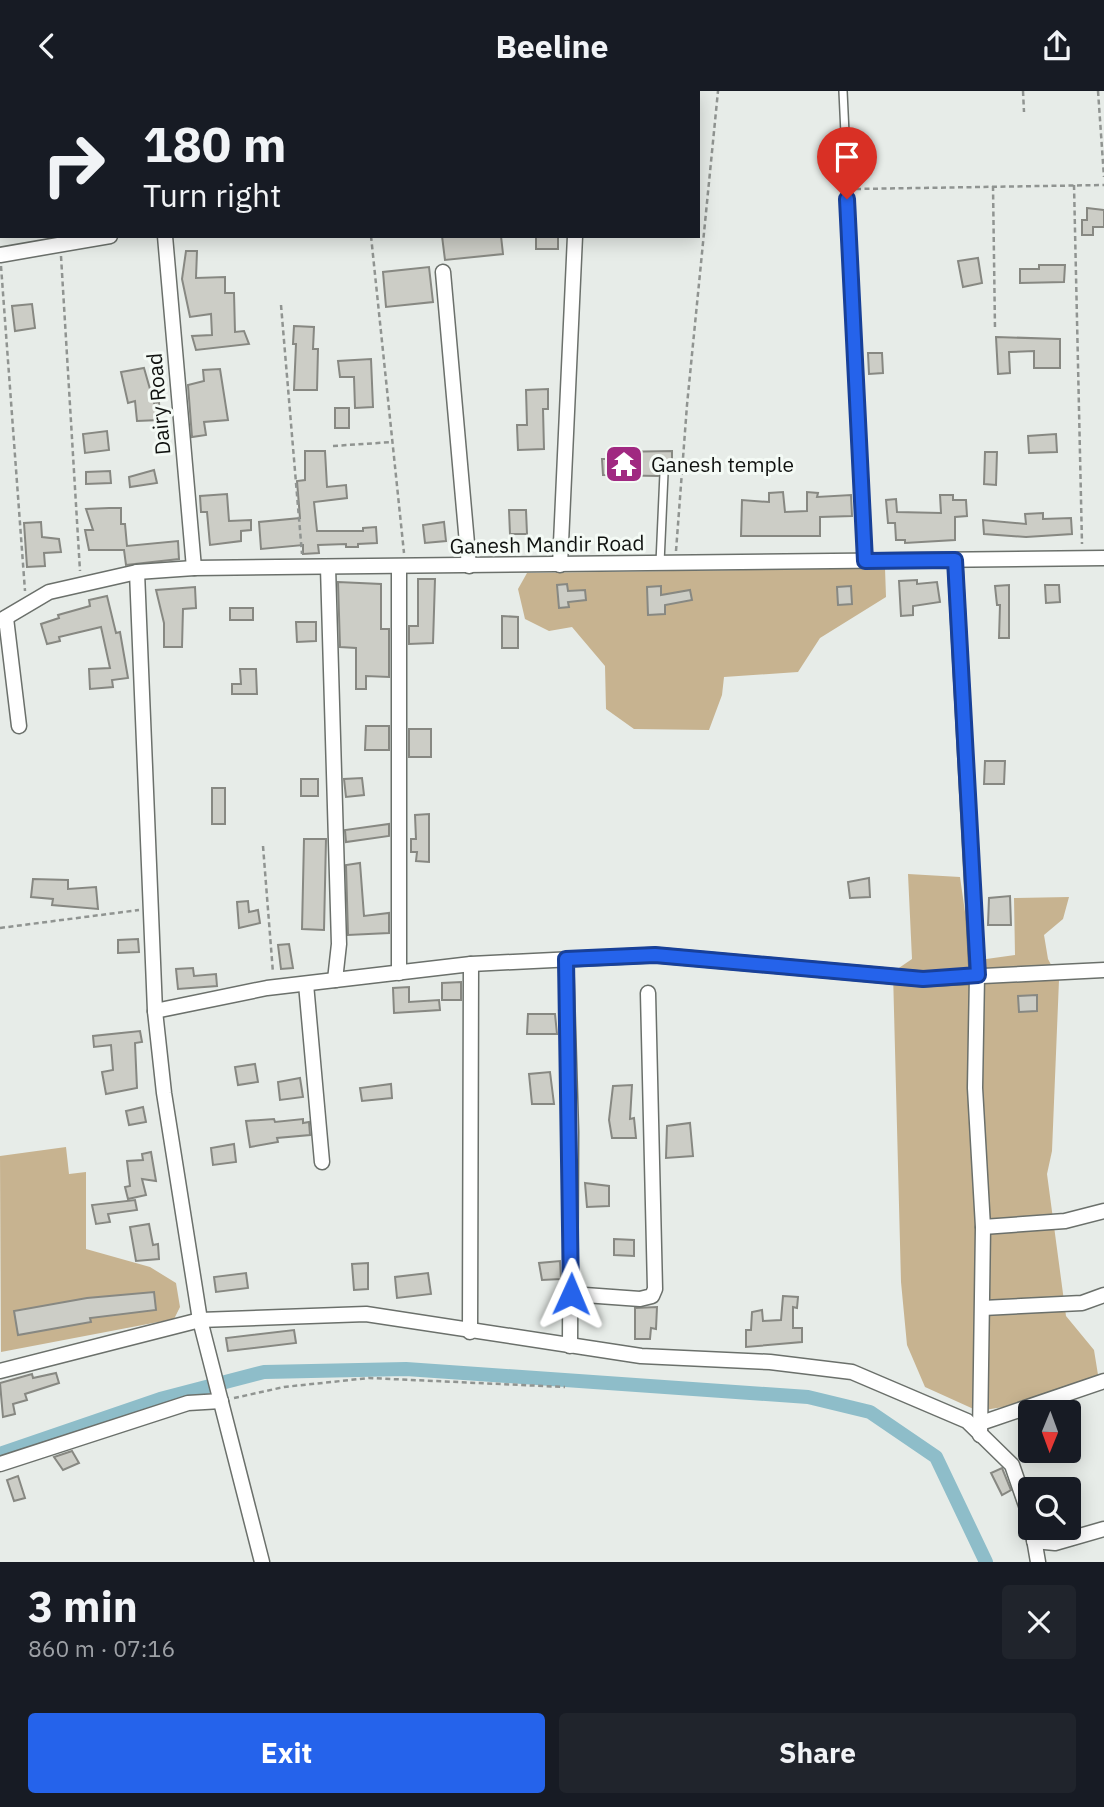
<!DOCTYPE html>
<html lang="en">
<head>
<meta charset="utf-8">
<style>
  body { margin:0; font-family:"IBM Plex Sans",sans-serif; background:#20242c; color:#f1f3f6; height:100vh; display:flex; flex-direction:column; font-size:26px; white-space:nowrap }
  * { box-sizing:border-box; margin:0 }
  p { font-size:23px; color:#9ea1a6 }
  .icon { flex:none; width:38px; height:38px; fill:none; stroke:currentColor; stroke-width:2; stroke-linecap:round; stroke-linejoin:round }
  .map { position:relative; height:1471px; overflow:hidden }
  .details { display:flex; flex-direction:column; background:#171b24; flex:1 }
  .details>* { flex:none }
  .top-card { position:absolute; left:0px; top:0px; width:700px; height:147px; box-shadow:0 4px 18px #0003; background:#171b24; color:#f1f3f6; overflow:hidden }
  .needle { width:46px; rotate:181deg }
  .fabs { position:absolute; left:1018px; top:1309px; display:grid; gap:14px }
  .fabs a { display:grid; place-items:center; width:63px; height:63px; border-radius:7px; background:#171b24; box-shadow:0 4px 18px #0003; font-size:35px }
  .pin { position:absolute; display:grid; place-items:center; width:60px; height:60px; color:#fff; margin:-72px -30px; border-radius:50% 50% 50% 0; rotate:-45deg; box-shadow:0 0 7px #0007 }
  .pin .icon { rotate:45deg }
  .me { position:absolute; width:77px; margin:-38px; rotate:1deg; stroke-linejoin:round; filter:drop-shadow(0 0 5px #0008) }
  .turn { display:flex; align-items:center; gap:24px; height:147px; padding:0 28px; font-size:32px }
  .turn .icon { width:91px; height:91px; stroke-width:2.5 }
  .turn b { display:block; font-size:49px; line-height:60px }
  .round { display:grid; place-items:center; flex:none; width:74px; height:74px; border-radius:7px; background:#20242c }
  .headline { display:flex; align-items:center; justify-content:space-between; height:119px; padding:0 28px }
  h1 { font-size:42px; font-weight:700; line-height:52px }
  .button { display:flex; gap:14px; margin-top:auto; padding:14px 28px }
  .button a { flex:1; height:80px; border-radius:7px; background:#2563eb; color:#fff; font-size:28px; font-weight:700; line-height:80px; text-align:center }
  .button a+a { background:#20242c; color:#f1f3f6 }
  header { display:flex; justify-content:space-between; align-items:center; height:91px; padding:0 28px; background:#171b24; font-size:32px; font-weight:700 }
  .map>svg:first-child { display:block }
  .forest { fill:#c7b390 }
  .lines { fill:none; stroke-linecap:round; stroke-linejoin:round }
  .canal { stroke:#8ebdc9; stroke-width:14 }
  .building { fill:#cccdc6; stroke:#878882; stroke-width:2 }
  .lane-casing { stroke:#6b706b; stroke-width:10 }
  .street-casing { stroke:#6b706b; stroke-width:17 }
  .path { stroke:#909491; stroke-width:2.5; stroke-dasharray:5 3.5; stroke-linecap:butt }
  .lane { stroke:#fff; stroke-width:7 }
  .street { stroke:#fff; stroke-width:14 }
  .route-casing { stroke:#184099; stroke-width:18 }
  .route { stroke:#2563eb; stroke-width:12 }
  .labels { text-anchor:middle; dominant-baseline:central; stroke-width:6; stroke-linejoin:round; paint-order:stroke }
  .street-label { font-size:21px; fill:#101210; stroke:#f4faf5 }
  .poi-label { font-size:21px; fill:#101210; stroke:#f4faf5; text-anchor:start }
</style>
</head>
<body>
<header><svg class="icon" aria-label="back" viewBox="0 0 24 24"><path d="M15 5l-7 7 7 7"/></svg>Beeline<svg class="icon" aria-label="share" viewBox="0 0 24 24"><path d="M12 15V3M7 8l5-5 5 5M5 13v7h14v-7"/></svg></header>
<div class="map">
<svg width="1104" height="1471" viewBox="0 0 1104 1471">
  <rect width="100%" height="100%" fill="#e7ece8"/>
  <g class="forest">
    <polygon points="885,477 886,506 820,547 798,581 724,586 722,604 709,639 634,638 606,618 605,575 572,536 549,540 525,528 518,498 527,482"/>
    <polygon points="908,783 960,786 972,870 1015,864 1014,807 1069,806 1063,828 1044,844 1048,868 1059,889 1052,1060 1047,1083 1066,1225 1094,1259 1099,1290 1073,1305 978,1320 925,1296 907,1254 901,1191 893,881 912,868"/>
    <polygon points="66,1056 69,1083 86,1081 86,1158 150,1176 176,1192 180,1216 174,1228 1,1261 0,1065"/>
  </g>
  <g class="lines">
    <polyline class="canal" points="0,1363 160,1308 264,1281 406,1278 808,1306 870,1321 936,1366 986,1471"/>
  </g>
  <g class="building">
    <polygon points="1087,117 1104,119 1104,136 1093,136 1093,144 1082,144 1082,129 1087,129"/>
    <polygon points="442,145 501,145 503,163 445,169"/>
    <rect x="536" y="145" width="22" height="13"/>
    <polygon points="186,160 197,160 196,187 225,186 225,202 234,202 235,241 244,240 249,253 196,259 192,245 212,244 211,223 190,226 182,188"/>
    <polygon points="978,167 982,192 963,196 958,170"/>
    <polygon points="1039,174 1065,174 1064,191 1020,192 1020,178 1039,178"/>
    <polygon points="429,176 433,211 386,216 383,181"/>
    <polygon points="32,213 35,237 15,240 12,215"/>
    <polygon points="294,235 314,236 313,258 318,258 317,299 294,299 296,253 293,253"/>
    <polygon points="996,246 1060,248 1060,277 1034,277 1034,260 1009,261 1010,282 998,283"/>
    <polygon points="868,262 882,262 883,282 869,283"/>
    <polygon points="371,268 373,316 355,317 354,286 340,286 338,270"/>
    <polygon points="144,277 154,312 159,311 160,329 137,330 135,310 128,312 121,281"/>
    <polygon points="220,278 228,329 204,331 206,344 192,346 188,294 204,290 203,279"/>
    <polygon points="548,298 548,318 543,318 544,358 518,359 517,334 527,334 526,299"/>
    <rect x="335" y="317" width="14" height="20"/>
    <polygon points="107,340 109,359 85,362 83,343"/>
    <polygon points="1056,343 1057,361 1029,362 1028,345"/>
    <polygon points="305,360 325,360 327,396 346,394 347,407 314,411 317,440 363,440 363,437 376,436 377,452 358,453 358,456 346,456 346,453 318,454 319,462 303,463 303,454 261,458 259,431 300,427 297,390 305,389"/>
    <polygon points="672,360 672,377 661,377 658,385 603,384 602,368 614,368 614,361"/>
    <polygon points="985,361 997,361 996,394 984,393"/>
    <polygon points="154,379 157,392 130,396 129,386"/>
    <polygon points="110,380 111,392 86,393 86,381"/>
    <polygon points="783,401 785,421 807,420 807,401 818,402 817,406 851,404 852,425 820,426 820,445 741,445 742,409 769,411 769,402"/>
    <polygon points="227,403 229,430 251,429 251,439 241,440 241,450 210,454 207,421 201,421 200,405"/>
    <polygon points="940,404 953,404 953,409 966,409 967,425 955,426 955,449 905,452 905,449 896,449 895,432 888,432 886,409 896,408 897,421 941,422"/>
    <polygon points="109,417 121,417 121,433 125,433 127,455 178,450 179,468 126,474 124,459 89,459 85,439 93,439 86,418"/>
    <polygon points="509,419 526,419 527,443 510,443"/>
    <polygon points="1043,422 1043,428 1071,427 1072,443 1026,446 984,443 983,429 1026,433 1025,423"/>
    <polygon points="41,431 42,446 59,448 61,461 44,462 45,475 27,476 24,432"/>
    <polygon points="444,431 446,450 425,452 423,434"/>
    <polygon points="418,488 435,488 433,552 409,553 409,535 418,535"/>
    <polygon points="917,489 917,493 937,491 940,511 913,515 913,524 901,525 899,490"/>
    <polygon points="338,491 381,493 381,538 389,538 389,586 366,585 366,598 356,598 356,557 340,556"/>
    <polygon points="567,493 568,500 585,499 586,509 568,511 569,516 559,517 557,494"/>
    <polygon points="1009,494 1009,547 999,547 1000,514 997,514 995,495"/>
    <polygon points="1045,494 1059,494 1060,511 1046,512"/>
    <polygon points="661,495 661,504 690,499 692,509 665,514 665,523 648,524 647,496"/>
    <polygon points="851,495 852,513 838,514 837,496"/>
    <polygon points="195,496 196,517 183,518 182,556 164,556 164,532 156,499"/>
    <polygon points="107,505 116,542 120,541 128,587 112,589 113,596 90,598 89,578 110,577 101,536 59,546 60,550 47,553 41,533 59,527 58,524 90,515 89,509"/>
    <rect x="230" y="517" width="23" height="12"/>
    <polygon points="502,525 518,526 518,557 502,557"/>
    <polygon points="296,531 316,531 316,550 297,551"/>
    <polygon points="240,578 256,578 257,603 232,603 232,593 241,593"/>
    <polygon points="366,635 389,635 389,659 365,659"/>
    <rect x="409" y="638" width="22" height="28"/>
    <polygon points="985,670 1005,670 1004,693 984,693"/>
    <polygon points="362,687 364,704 346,706 344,688"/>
    <rect x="301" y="688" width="17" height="17"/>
    <rect x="212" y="697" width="13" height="36"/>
    <polygon points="429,723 429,771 416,770 417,761 411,761 411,748 416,748 415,724"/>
    <polygon points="389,733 389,745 346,751 345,739"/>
    <polygon points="304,748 326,748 324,839 302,838"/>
    <polygon points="360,772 364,825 389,822 389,842 348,844 346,774"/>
    <polygon points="869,787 870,806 850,807 848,791"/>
    <polygon points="33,788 68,789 68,798 96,796 98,818 52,814 53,808 31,806"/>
    <polygon points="1010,805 1011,834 988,834 989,807"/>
    <polygon points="248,810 249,821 258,819 260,832 239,837 237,811"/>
    <polygon points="138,848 139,861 118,862 118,849"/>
    <polygon points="289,853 293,877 281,878 278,854"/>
    <polygon points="193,877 194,885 216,883 217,895 178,898 176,878"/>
    <polygon points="461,891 461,909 442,909 442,892"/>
    <polygon points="409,896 409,911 439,909 440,919 394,922 393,897"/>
    <polygon points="1037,904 1037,920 1019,921 1018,905"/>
    <polygon points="528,923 555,923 557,943 527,943"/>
    <polygon points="140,940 142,951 135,952 137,997 106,1003 102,981 113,979 111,954 94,956 93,945"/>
    <polygon points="255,973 258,991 238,994 235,976"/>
    <polygon points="550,981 554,1013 532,1013 529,983"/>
    <polygon points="300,987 303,1006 280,1009 278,991"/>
    <polygon points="391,993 392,1007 362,1010 360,997"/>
    <polygon points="632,994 630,1028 634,1027 636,1047 612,1047 609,1029 613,995"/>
    <polygon points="143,1016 146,1031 129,1034 126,1020"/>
    <polygon points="274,1028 275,1031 303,1028 303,1032 309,1031 310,1044 277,1047 278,1051 250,1056 246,1030"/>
    <polygon points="690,1032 693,1065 666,1067 667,1035"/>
    <polygon points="234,1053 236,1071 213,1074 211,1057"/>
    <polygon points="151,1061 156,1090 142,1088 146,1104 128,1108 125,1096 130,1095 127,1070 143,1069 142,1063"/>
    <polygon points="585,1092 609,1095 609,1115 587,1116"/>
    <polygon points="135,1109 137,1119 108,1123 110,1131 96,1133 92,1114"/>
    <polygon points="149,1133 153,1154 158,1153 159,1168 136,1170 130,1136"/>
    <polygon points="614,1148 634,1149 634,1165 614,1164"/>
    <polygon points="560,1170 561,1188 542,1189 539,1172"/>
    <polygon points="368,1172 368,1198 354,1199 352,1173"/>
    <polygon points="246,1182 248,1197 216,1201 214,1186"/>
    <polygon points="428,1182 431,1203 397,1207 395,1186"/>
    <polygon points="154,1201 156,1219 90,1227 91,1231 18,1244 14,1220 87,1207"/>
    <polygon points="783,1205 798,1206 797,1217 793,1216 793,1237 802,1237 802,1251 746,1256 746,1239 751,1239 752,1221 762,1219 763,1230 781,1229"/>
    <polygon points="657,1216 656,1238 651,1237 650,1248 635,1248 635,1217"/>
    <polygon points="294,1239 296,1252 228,1260 226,1247"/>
    <polygon points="56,1282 59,1292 25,1303 27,1309 13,1313 15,1323 3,1326 0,1292 32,1283 33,1287"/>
    <polygon points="72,1360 79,1372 63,1379 54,1366"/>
    <polygon points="1002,1377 1011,1399 1002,1404 991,1382"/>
    <polygon points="18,1385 25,1407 14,1410 7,1389"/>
  </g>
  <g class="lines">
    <defs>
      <g id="lane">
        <polyline points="843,0 865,469"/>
        <polyline points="660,472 664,382"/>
      </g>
      <g id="street">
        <polyline points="158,0 158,2"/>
        <polyline points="328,0 328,2"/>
        <polyline points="447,0 448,2"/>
        <polyline points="572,0 572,2"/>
        <polyline points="165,145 194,477"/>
        <polyline points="0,164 110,145"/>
        <polyline points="443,181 469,475"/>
        <polyline points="955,469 977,884 975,997 983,1136 980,1344"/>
        <polyline points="560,474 575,145"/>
        <polyline points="328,476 339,853 335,889"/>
        <polyline points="137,481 155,920 164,1002 200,1229 262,1471"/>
        <polyline points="6,527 19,635"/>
        <polyline points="0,530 49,501 137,481 194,477 1104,467"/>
        <polyline points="566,868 571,1041 570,1255"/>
        <polyline points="399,882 399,476"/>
        <polyline points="306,893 322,1071"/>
        <polyline points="155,920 267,897 471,873 655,864 923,888 1104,879"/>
        <polyline points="983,1136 1065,1130 1104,1120"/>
        <polyline points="571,1203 640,1208 652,1205 655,1198 648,902"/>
        <polyline points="983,1217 1082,1212 1104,1204"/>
        <polyline points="470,1241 471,873"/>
        <polyline points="0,1280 200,1229 366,1223 641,1265 770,1271 852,1281 967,1330 1012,1374 1031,1429"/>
        <polyline points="981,1332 1104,1290"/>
        <polyline points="0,1373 188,1312 221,1310"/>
        <polyline points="1033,1442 1038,1471"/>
        <polyline points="1034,1450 1055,1452 1104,1438"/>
      </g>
    </defs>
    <use href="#lane" class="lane-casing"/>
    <use href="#street" class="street-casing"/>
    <g class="path">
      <polyline points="1023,0 1024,21"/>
      <polyline points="1098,0 1104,86"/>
      <polyline points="1074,94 1082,453"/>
      <polyline points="993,95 995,238"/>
      <polyline points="856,98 1104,94"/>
      <polyline points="371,145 404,462"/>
      <polyline points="61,165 80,480"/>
      <polyline points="1,175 25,500"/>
      <polyline points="281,214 302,463"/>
      <polyline points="333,355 393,351"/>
      <polyline points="676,460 687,314 718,0"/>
      <polyline points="263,755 273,882"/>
      <polyline points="0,837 139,819"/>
      <polyline points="234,1307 284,1296 369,1287 565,1296"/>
    </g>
    <use href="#lane" class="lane"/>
    <use href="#street" class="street"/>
  </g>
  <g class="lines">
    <defs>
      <polyline id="route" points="571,1203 566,868 655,864 923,888 978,884 955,469 865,470 847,108"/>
    </defs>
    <use href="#route" class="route-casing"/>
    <use href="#route" class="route"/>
  </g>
  <defs>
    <symbol id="temple-square" viewBox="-11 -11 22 22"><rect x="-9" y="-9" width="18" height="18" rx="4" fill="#a02981" stroke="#f4faf5"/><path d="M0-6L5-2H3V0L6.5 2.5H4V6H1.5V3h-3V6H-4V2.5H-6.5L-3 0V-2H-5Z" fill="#fff"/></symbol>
  </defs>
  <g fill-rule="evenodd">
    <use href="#temple-square" x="602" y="351" width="44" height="44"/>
  </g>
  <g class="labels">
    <g class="street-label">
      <text transform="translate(158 313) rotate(-95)">Dairy Road</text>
      <text transform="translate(547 453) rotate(-1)">Ganesh Mandir Road</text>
    </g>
    <g class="poi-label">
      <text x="651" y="373">Ganesh temple</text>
    </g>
  </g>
</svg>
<div class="fabs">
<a><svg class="needle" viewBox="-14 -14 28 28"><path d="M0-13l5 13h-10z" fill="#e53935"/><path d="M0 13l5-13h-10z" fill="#9ea1a6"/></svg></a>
<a><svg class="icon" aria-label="search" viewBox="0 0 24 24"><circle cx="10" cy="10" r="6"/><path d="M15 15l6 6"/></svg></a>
</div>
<div class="pin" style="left:847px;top:108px;background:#d93025"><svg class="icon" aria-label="arrive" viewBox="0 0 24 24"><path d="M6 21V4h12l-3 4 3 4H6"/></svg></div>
<svg class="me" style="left:571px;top:1203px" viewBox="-20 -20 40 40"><path d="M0-17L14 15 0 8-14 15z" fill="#2563eb" stroke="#fff" stroke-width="4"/></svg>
<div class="top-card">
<div class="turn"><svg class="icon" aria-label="right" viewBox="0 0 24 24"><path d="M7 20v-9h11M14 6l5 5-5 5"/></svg><div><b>180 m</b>Turn right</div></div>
</div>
</div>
<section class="details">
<div class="headline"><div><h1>3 min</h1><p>860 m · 07:16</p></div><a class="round"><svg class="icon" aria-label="close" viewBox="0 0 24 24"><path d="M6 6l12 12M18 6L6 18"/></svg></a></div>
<div class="button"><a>Exit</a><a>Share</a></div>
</section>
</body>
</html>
